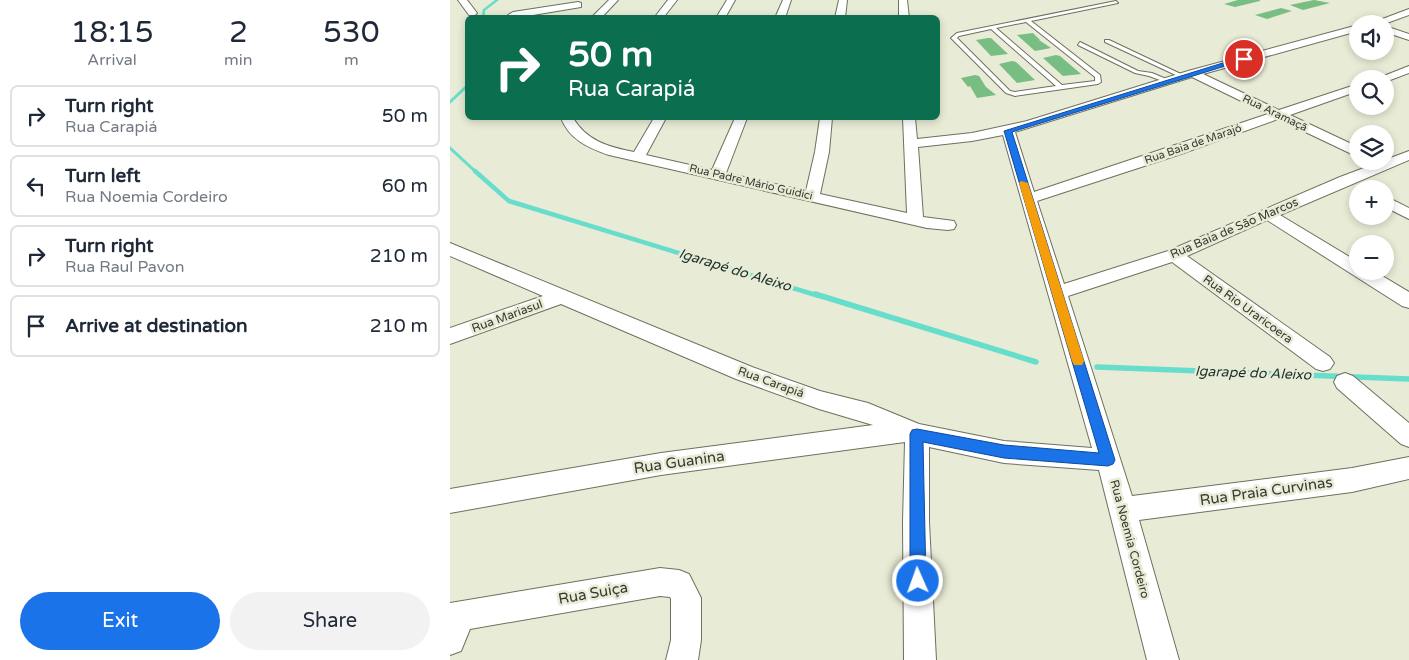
<!DOCTYPE html>
<html lang="en">
<head>
<meta charset="utf-8">
<style>
  body { margin:0; font-family:"Varela Round",sans-serif; background:#f2f2f3; color:#1f2937; height:100vh; display:flex; flex-direction:column; font-size:19px; white-space:nowrap }
  * { box-sizing:border-box; margin:0 }
  p { font-size:16px; color:#747a83 }
  .icon { flex:none; width:28px; height:28px; fill:none; stroke:currentColor; stroke-width:2; stroke-linecap:round; stroke-linejoin:round }
  .map { position:relative; flex:1; overflow:hidden }
  .side { display:flex; flex-direction:column; background:#fff; width:450px }
  .side>* { flex:none }
  .top-card { position:absolute; left:15px; top:15px; width:475px; height:105px; border-radius:8px; box-shadow:0 2px 8px #0003; background:#0b6e4f; color:#fff; overflow:hidden }
  .fabs { position:absolute; left:899px; top:15px; display:grid; gap:10px }
  .fabs a { display:grid; place-items:center; width:45px; height:45px; border-radius:50%; background:#fff; box-shadow:0 2px 8px #0003; font-size:25px }
  .pin { position:absolute; display:grid; place-items:center; width:42px; height:42px; color:#fff; margin:-21px; border:2px solid #fff; border-radius:50%; box-shadow:0 1px 5px #0007 }
  .me { position:absolute; width:55px; margin:-28px; rotate:358deg; stroke-linejoin:round; filter:drop-shadow(0 0 4px #0008) }
  .turn { display:flex; align-items:center; gap:18px; height:105px; padding:0 20px; font-size:22px }
  .turn .icon { width:65px; height:65px; stroke-width:2.5 }
  .turn b { display:block; font-size:35px; line-height:42px }
  .eta { display:flex; justify-content:space-evenly; align-items:center; height:85px; text-align:center }
  .eta b { font-size:30px; font-weight:600; line-height:35px }
  .button { display:flex; gap:10px; margin-top:auto; padding:10px 20px }
  .button a { flex:1; height:58px; border-radius:30px; background:#1a73e8; color:#fff; font-size:20px; font-weight:600; line-height:58px; text-align:center }
  .button a+a { background:#f2f2f3; color:#1f2937 }
  ul { padding:0; list-style:none }
  li { display:flex; align-items:center; gap:15px; height:62px; margin:0 10px 8px; padding:0 10px; border:2px solid #e0e1e3; border-radius:8px }
  li div { flex:1 }
  li b { display:block; font-size:19px }
  li em { font-style:normal }
  main { display:flex; flex:1; min-height:0 }
  .map>svg:first-child { display:block }
  .lines { fill:none; stroke-linecap:round; stroke-linejoin:round }
  .stream-far3 { stroke:#67ddcb; stroke-width:2.5 }
  .stream-far2 { stroke:#67ddcb; stroke-width:3 }
  .stream-far1 { stroke:#67ddcb; stroke-width:4.5 }
  .stream { stroke:#67ddcb; stroke-width:5.5 }
  .building { fill:#78bd82 }
  .service-casing { stroke:#6e705d; stroke-width:2 }
  .minor-casing { stroke:#6e705d; stroke-width:2 }
  .service { fill:#fff; fill-rule:evenodd }
  .minor { fill:#fff; fill-rule:evenodd }
  .route { fill:#1a73e8; stroke:#114b97 }
  .slow { fill:#f59e0b }
  .labels { text-anchor:middle; dominant-baseline:central; stroke-width:5; stroke-linejoin:round; paint-order:stroke }
  .far-street-label { font-size:11px; fill:#373830; stroke:#e8ebd5 }
  .street-label { font-size:12px; fill:#373830; stroke:#e8ebd5 }
  .water-label { font-size:14px; font-style:italic; fill:#1b312d; stroke:#e8ebd5 }
  .near-street-label { font-size:15px; fill:#373830; stroke:#e8ebd5 }
</style>
</head>
<body>
<main>
<section class="side">
<div class="eta">
<div><b>18:15</b><p>Arrival</p></div>
<div><b>2</b><p>min</p></div>
<div><b>530</b><p>m</p></div>
</div>
<ul>
<li><svg class="icon" aria-label="right" viewBox="0 0 24 24"><path d="M7 20v-9h11M14 6l5 5-5 5"/></svg><div><b>Turn right</b><p>Rua Carapiá</p></div><em>50 m</em></li>
<li><svg class="icon" aria-label="left" viewBox="0 0 24 24"><path d="M17 20v-9H6M10 6l-5 5 5 5"/></svg><div><b>Turn left</b><p>Rua Noemia Cordeiro</p></div><em>60 m</em></li>
<li><svg class="icon" aria-label="right" viewBox="0 0 24 24"><path d="M7 20v-9h11M14 6l5 5-5 5"/></svg><div><b>Turn right</b><p>Rua Raul Pavon</p></div><em>210 m</em></li>
<li><svg class="icon" aria-label="arrive" viewBox="0 0 24 24"><path d="M6 21V4h12l-3 4 3 4H6"/></svg><div><b>Arrive at destination</b></div><em>210 m</em></li>
</ul>
<div class="button"><a>Exit</a><a>Share</a></div>
</section>
<div class="map">
<svg width="959" height="660" viewBox="0 0 959 660">
  <rect width="100%" height="100%" fill="#e8ebd5"/>
  <g class="lines">
    <polyline class="stream-far3" points="33,18 34,10 47,0"/>
    <g class="stream-far2">
      <polyline points="0,102 18,85"/>
      <polyline points="0,148 26,172"/>
    </g>
    <polyline class="stream-far1" points="25,171 59,201 369,296"/>
    <g class="stream">
      <polyline points="365,294 586,362"/>
      <polyline points="647,367 959,379"/>
    </g>
  </g>
  <g class="building">
    <polygon points="788,0 810,0 810,1 785,7 774,4"/>
    <polygon points="864,0 880,3 853,10 840,5"/>
    <polygon points="831,8 842,11 817,19 805,15"/>
    <polygon points="583,33 590,40 589,40 601,48 585,51 567,35"/>
    <polygon points="538,38 541,38 558,54 541,56 526,40"/>
    <polygon points="606,55 610,56 631,74 613,76 593,58"/>
    <polygon points="562,61 566,62 585,80 567,83 549,64"/>
    <polygon points="525,75 529,76 536,87 546,95 527,98 520,86 518,87 511,78"/>
  </g>
  <g class="lines">
    <defs>
      <g id="service">
        <path d="M666,1l2,2 -87,18 69,54 1,7 -3,2 -83,12 -9,-3 -55,-55 6,-5zM576,22l69,55v4l-33,4 -66,-57zM541,29l65,57 -41,6 -5,-1 -53,-53 2,-2z"/>
        <polygon points="655,40 659,40 735,76 730,77 655,42"/>
        <polygon points="630,42 688,71 702,73 721,81 718,83 699,76 685,73 628,45"/>
      </g>
      <g id="minor">
        <polygon points="8,0 17,0 27,13 25,15 19,15"/>
        <polygon points="159,0 168,0 151,18 141,18"/>
        <polygon points="218,0 227,0 213,18 204,18"/>
        <polygon points="277,0 285,0 275,18 266,18"/>
        <polygon points="333,0 341,0 335,18 325,18"/>
        <polygon points="389,0 397,0 395,18 385,18"/>
        <polygon points="449,0 457,0 459,18 449,18"/>
        <polygon points="128,2 131,3 131,7 65,18 58,15 63,12"/>
        <polygon points="959,9 959,15 934,24 919,24"/>
        <path d="M908,25v6l-155,43 76,36 79,-26v7l-68,24 68,32v10l-80,-38 -100,36 -141,46 27,83 104,-33 172,-74 69,-26v9l-129,55 78,47v9h16l35,21v16l-7,-2 -135,-86 -80,36 143,101 4,6 -4,6 -7,2 -7,-2 -144,-107 -104,34 64,200 220,-28 57,-11v22l-57,13 -213,28 40,140h-32l-48,-190 -95,-7 -75,-16v75l7,138h-32l-1,-138 2,-80 -244,33 -211,38v-24l211,-36 212,-28 -54,-16 -83,-30 -175,-75 -111,40v-16l93,-32 -93,-40v-13l302,124 68,24 48,12 51,21 85,17 88,7 -89,-313 -31,6 -54,6 5,70 31,4 2,4 -2,4 -6,1 -21,-2 -318,-73c-21,-7 -40,-16 -48,-37h12c14,23 35,29 61,34l20,-34h12l-20,37 66,15 23,-52h12l-21,55 80,18 9,-39 5,-34h12l-3,34 -9,42 87,19 -4,-95h12l2,21 55,-6 55,-12 161,-50zM742,77l76,37 -234,78 -19,-60z"/>
        <polygon points="935,26 959,34 959,40 935,32"/>
        <polygon points="959,66 959,73 935,82 935,79 926,79"/>
        <polygon points="935,196 959,208 959,219 935,207"/>
        <polygon points="895,373 903,376 959,423 959,447 951,444 887,388 884,382 887,376"/>
        <polygon points="210,568 229,570 239,574 251,598 251,640 248,660 216,660 221,640 221,599 220,597 210,596 20,629 11,651 0,655 0,603"/>
      </g>
    </defs>
    <use href="#service" class="service-casing"/>
    <use href="#minor" class="minor-casing"/>
    <use href="#service" class="service"/>
    <use href="#minor" class="minor"/>
  </g>
  <polygon class="route" points="792,57 798,59 562,132 665,460 663,464 658,466 554,458 473,442 476,581 473,587 468,589 462,587 460,581 460,434 462,430 467,429 554,445 649,453 554,131"/>
  <polygon class="slow" points="571,181 578,183 634,361 632,365 624,365 622,361 569,183"/>
  <g class="labels">
    <g class="far-street-label">
      <text transform="translate(825 113) rotate(26)">Rua Aramaçã</text>
      <text transform="translate(743 144) rotate(-19)">Rua Baia de Marajó</text>
      <text transform="translate(301 182) rotate(13)">Rua Padre Mário Guidici</text>
    </g>
    <g class="street-label">
      <text transform="translate(784 228) rotate(-23)">Rua Baia de São Marcos</text>
      <text transform="translate(798 309) rotate(36)">Rua Rio Uraricoera</text>
      <text transform="translate(57 316) rotate(-20)">Rua Mariasul</text>
      <text transform="translate(321 382) rotate(20)">Rua Carapiá</text>
      <text transform="translate(680 539) rotate(75)">Rua Noemia Cordeiro</text>
    </g>
    <g class="water-label">
      <text transform="translate(285 270) rotate(17)">Igarapé do Aleixo</text>
      <text transform="translate(803 373) rotate(2)">Igarapé do Aleixo</text>
    </g>
    <g class="near-street-label">
      <text transform="translate(229 462) rotate(-8)">Rua Guanina</text>
      <text transform="translate(816 491) rotate(-8)">Rua Praia Curvinas</text>
      <text transform="translate(143 593) rotate(-10)">Rua Suiça</text>
    </g>
  </g>
</svg>
<div class="fabs">
<a><svg class="icon" aria-label="sound" viewBox="0 0 24 24"><path d="M4 9h4l5-4v14l-5-4H4zM17 9q2 3 0 6"/></svg></a>
<a><svg class="icon" aria-label="search" viewBox="0 0 24 24"><circle cx="10" cy="10" r="6"/><path d="M15 15l6 6"/></svg></a>
<a><svg class="icon" aria-label="layers" viewBox="0 0 24 24"><path d="M12 4l9 5-9 5-9-5zM3 14l9 5 9-5"/></svg></a>
<a>+</a>
<a>−</a>
</div>
<div class="pin" style="left:794px;top:59px;background:#d93025"><svg class="icon" aria-label="arrive" viewBox="0 0 24 24"><path d="M6 21V4h12l-3 4 3 4H6"/></svg></div>
<svg class="me" style="left:468px;top:581px" viewBox="-20 -20 40 40"><circle r="17" fill="#1a73e8" stroke="#fff" stroke-width="3"/><path d="M0-11L8 9 0 5-8 9z" fill="#fff"/></svg>
<div class="top-card">
<div class="turn"><svg class="icon" aria-label="right" viewBox="0 0 24 24"><path d="M7 20v-9h11M14 6l5 5-5 5"/></svg><div><b>50 m</b>Rua Carapiá</div></div>
</div>
</div>
</main>
</body>
</html>
